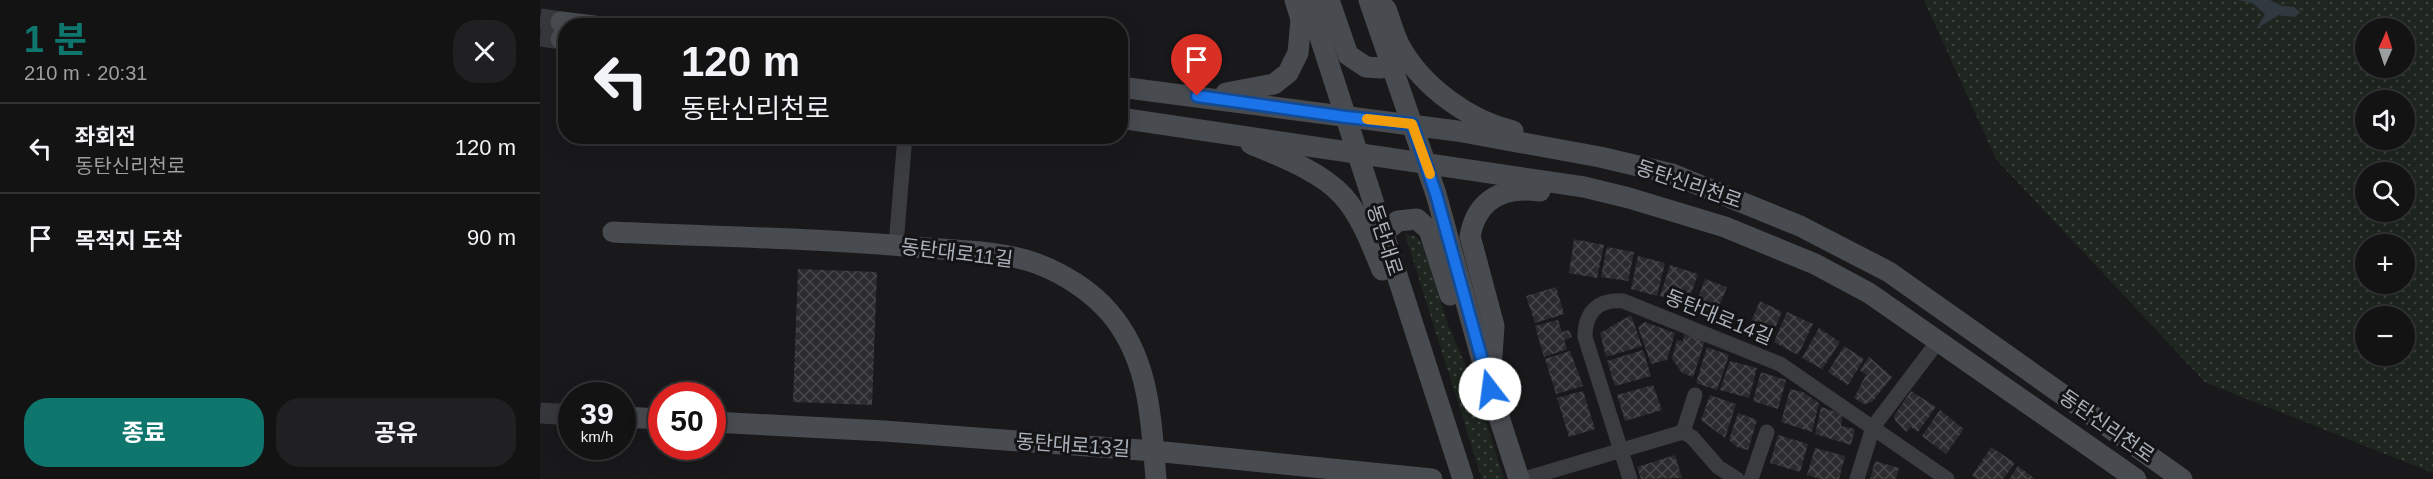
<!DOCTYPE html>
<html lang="ko">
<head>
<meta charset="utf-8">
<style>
  body { margin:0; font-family:Helvetica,"Noto Sans KR",sans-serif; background:#202022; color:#f1f3f6; height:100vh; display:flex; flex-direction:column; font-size:22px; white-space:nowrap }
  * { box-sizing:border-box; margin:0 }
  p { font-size:20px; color:#9d9ea0 }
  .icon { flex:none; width:33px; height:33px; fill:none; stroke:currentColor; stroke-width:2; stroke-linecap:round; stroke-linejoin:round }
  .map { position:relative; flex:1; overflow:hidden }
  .details { display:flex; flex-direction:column; background:#131314; width:540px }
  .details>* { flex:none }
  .guide { position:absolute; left:18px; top:18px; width:570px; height:126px; border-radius:24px; box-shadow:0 6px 24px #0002,0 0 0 2px #323234; background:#131314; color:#f1f3f6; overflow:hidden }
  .needle { width:39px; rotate:3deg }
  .fabs { position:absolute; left:1815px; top:18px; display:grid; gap:12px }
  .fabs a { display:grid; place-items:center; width:60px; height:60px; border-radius:50%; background:#131314; box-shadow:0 6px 24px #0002,0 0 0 2px #323234; font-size:30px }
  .speed { position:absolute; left:18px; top:382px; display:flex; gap:12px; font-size:30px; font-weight:700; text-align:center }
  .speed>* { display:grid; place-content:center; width:78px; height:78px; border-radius:50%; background:#131314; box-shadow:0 6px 24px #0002,0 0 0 2px #323234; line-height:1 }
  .speed small { font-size:15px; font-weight:400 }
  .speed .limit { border:9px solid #d22; background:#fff; color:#111 }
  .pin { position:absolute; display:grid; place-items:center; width:51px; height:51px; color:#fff; margin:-62px -26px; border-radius:50% 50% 50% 0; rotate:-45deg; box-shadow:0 0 6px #0007 }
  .pin .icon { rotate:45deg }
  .me { position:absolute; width:66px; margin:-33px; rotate:345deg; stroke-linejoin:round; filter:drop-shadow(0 0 4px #0008) }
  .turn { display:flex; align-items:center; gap:21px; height:126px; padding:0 24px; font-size:27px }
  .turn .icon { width:78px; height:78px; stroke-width:2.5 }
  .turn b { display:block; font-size:42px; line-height:51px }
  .round { display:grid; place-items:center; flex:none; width:63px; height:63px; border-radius:24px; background:#202022 }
  .overview { display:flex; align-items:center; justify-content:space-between; height:102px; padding:0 24px }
  h1 { font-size:36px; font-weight:700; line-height:45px; color:#0f766e }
  .cta { display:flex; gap:12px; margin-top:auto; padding:12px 24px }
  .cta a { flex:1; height:69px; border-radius:24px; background:#0f766e; color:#fff; font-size:24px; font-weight:700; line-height:69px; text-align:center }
  .cta a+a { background:#202022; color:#f1f3f6 }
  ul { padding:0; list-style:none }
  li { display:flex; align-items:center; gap:18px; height:90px; padding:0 24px; border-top:2px solid #323234 }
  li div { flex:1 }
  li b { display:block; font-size:22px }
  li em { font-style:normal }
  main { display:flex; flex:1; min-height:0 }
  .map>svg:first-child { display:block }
  .grass { fill:url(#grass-dots); fill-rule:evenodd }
  .water { fill:#2f393f }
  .building { fill:url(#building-cross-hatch) }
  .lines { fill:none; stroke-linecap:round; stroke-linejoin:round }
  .secondary-tunnel { stroke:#36383b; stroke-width:21; stroke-dasharray:21 10; stroke-linecap:butt }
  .street { stroke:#3a3c40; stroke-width:15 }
  .secondary { stroke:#484b50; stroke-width:21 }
  .route-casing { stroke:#114b97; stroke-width:15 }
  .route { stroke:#1a73e8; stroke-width:10 }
  .slow { stroke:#f59e0b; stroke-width:10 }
  .labels { text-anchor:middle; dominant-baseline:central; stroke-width:6; stroke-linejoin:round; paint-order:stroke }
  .street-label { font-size:20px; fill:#acb2bb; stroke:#141416 }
</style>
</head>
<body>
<main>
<section class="details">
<div class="overview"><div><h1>1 분</h1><p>210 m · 20:31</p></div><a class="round"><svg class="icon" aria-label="close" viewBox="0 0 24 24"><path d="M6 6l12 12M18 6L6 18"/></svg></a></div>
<ul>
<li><svg class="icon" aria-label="left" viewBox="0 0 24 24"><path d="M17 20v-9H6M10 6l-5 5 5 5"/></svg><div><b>좌회전</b><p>동탄신리천로</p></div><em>120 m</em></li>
<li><svg class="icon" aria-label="arrive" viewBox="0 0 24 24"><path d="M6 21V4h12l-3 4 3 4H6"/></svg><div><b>목적지 도착</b></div><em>90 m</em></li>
</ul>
<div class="cta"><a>종료</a><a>공유</a></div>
</section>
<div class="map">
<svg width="1893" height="479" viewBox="0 0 1893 479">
  <defs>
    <pattern id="grass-dots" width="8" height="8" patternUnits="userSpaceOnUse" patternTransform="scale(1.5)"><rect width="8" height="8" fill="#1f261f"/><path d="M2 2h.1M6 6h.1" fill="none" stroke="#3d433e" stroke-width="1.8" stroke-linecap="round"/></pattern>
    <pattern id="building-cross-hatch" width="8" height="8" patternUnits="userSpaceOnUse" patternTransform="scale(1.5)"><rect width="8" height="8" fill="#2c2c2f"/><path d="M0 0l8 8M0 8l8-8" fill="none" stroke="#48484b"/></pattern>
  </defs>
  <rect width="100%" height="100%" fill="#19191b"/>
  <g class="grass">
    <path d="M1384,0h509v473l-228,-91 -209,-223zM1826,28h38v40h-38zM1826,100h38v40h-38zM1826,172h38v40h-38zM1826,244h38v40h-38zM1826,316h38v40h-38z"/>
    <polygon points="865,234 875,236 882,243 908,325 936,390 964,479 942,479"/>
  </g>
  <polygon class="water" points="1698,0 1730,0 1742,6 1754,7 1760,12 1755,17 1739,15 1716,29 1725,14 1712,3"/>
  <g class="building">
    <polygon points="1034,239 1064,245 1057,278 1029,273"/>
    <polygon points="1067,247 1094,252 1088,281 1061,277"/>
    <polygon points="1098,256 1125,263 1117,296 1091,289"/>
    <polygon points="1130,265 1158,274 1147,305 1120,296"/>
    <polygon points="258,269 337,272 332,405 253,402"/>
    <polygon points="1165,279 1187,287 1176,314 1155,307"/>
    <polygon points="1016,287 1024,314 995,323 986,296"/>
    <polygon points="1220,301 1242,312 1230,339 1208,329"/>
    <polygon points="1247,312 1273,324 1258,355 1234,342"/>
    <polygon points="1091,315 1102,346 1066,357 1060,333"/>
    <polygon points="1018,320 1022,332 1029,330 1032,337 1024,340 1027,349 1004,357 995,326"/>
    <polygon points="1105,322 1135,333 1127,360 1111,364 1098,327"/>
    <polygon points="1279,328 1300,342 1282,369 1262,358"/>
    <polygon points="1144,334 1165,340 1153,377 1142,373 1132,359 1137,340 1143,341"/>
    <polygon points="1304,346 1324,359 1308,385 1288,372"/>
    <polygon points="1167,347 1189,355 1177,390 1156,383"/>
    <polygon points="1103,350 1111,376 1075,386 1067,361"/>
    <polygon points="1030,351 1043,386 1016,394 1005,359"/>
    <polygon points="1329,357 1352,377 1332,402 1324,404 1314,398 1326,375 1320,370"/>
    <polygon points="1190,361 1217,368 1209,398 1180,390"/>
    <polygon points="1221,372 1246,380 1238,409 1213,401"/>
    <polygon points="1113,385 1122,410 1085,421 1077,395"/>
    <polygon points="1250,389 1263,392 1279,403 1272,432 1241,422"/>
    <polygon points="1043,391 1055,429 1029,437 1017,398"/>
    <polygon points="1371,391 1396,407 1378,432 1371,427 1366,432 1355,420 1354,416"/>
    <polygon points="1170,395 1196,404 1185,438 1161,420"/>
    <polygon points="1281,407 1303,414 1301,426 1315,429 1311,445 1275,434"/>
    <polygon points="1400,410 1424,429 1406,454 1382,436"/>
    <polygon points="1198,413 1217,420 1208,450 1197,447 1189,440"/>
    <polygon points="1238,435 1268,444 1260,472 1230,463"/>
    <polygon points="1451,447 1475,463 1463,479 1438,479 1432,476"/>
    <polygon points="1275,448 1305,456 1299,479 1280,479 1267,475"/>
    <polygon points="1135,455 1142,478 1101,479 1097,467"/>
    <polygon points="1335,461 1359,468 1356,479 1330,479"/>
    <polygon points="1478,466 1495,479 1469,479"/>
  </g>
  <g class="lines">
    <g class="secondary-tunnel">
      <polyline points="0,19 21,22"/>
      <polyline points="0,36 21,39"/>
      <polyline points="0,413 32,415"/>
    </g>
    <g class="street">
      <polyline points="356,245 365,136"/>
      <polyline points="1143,432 1155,395"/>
      <polyline points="984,479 1143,432 1152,437 1178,467 1197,479"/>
      <path d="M1090,479l-45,-142c0,-25 13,-38 38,-36l157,63 167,115"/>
      <polyline points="1211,479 1227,432"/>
      <polyline points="1317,479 1333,427 1399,340"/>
    </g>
    <g class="secondary">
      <polyline points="768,0 923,479"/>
      <polyline points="789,0 808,55 826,67 841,68 849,61"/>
      <polyline points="829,0 896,194 950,389 979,479"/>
      <path d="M846,9c5,13 8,27 15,39 22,39 69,73 112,83"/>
      <polyline points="21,22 54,26"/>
      <polyline points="21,39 26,40"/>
      <polyline points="580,87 917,131 1060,157 1132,174 1260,226 1349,272 1642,479"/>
      <polyline points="686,93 734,84 748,73 758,53 761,19 755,0"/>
      <polyline points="580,118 1044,187 1089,198 1185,227 1275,264 1329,293 1596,479"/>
      <path d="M711,144c29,12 71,28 92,52 18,20 29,50 39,74"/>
      <path d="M73,232c104,5 209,6 313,16 37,3 77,3 112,16 26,10 53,27 71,48 41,47 42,108 47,167"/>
      <polyline points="843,233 858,221 877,219 889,230 910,295"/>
      <path d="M951,370l3,-44 -24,-90c7,-38 35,-50 70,-45"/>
      <polyline points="82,417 122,419"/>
      <polyline points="172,422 344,431 614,451 892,479"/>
    </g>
  </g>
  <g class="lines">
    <defs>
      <polyline id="route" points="657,96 806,117 872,124 896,194 950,389"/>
    </defs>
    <use href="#route" class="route-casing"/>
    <use href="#route" class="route"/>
    <polyline class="slow" points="827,119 872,124 890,174"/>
  </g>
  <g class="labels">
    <g class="street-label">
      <text transform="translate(1149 184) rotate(19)">동탄신리천로</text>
      <text transform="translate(845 240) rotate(72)">동탄대로</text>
      <text transform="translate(417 253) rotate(7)">동탄대로11길</text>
      <text transform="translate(1179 317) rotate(22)">동탄대로14길</text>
      <text transform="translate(1567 426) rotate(35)">동탄신리천로</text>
      <text transform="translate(533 445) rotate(4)">동탄대로13길</text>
    </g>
  </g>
</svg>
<div class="fabs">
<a><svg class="needle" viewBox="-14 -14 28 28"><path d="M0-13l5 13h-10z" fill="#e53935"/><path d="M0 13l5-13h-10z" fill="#9d9ea0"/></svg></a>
<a><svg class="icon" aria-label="sound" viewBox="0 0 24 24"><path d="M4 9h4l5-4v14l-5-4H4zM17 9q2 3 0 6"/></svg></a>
<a><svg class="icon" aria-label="search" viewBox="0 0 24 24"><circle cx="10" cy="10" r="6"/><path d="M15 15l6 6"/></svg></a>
<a>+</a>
<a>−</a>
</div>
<div class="speed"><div>39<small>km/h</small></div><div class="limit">50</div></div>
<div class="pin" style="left:657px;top:96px;background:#d93025"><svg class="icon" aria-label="arrive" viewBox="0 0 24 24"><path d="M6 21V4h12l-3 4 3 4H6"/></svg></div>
<svg class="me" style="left:950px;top:389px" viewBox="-20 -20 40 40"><circle r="19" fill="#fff"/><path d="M0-13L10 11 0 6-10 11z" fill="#1a73e8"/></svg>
<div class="guide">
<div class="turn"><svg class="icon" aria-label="left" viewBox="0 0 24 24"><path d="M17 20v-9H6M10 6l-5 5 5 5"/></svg><div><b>120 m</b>동탄신리천로</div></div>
</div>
</div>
</main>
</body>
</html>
